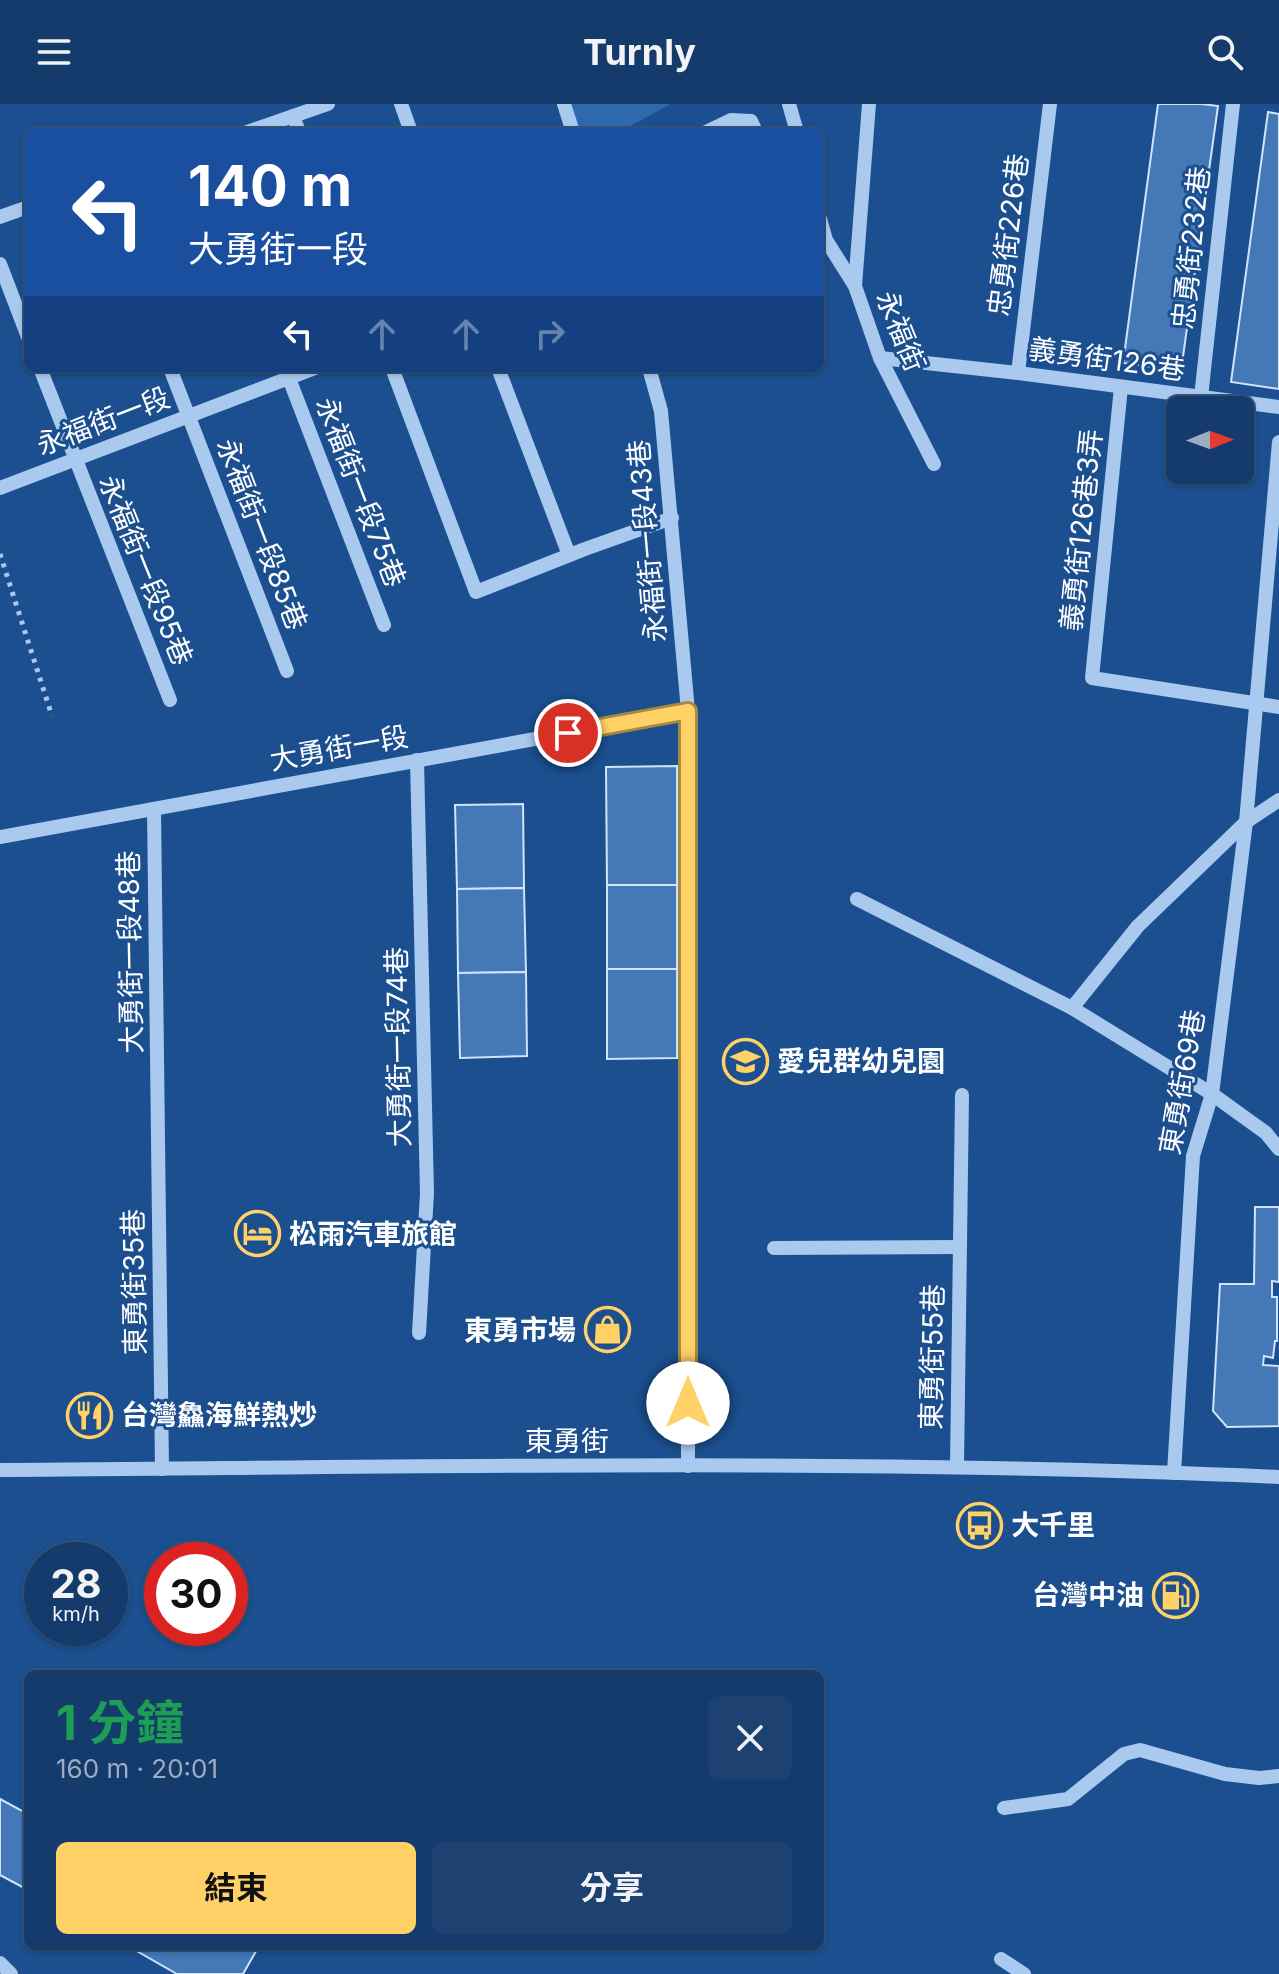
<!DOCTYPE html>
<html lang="zh-TW">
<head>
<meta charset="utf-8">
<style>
  body { margin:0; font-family:Inter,"Noto Sans TC",sans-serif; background:#1d4271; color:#f1f3f6; height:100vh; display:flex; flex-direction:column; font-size:30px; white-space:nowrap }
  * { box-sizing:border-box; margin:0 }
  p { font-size:26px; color:#9dadc1 }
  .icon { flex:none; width:44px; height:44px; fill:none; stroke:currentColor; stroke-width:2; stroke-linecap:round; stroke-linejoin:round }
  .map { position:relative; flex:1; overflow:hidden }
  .sheet { position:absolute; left:24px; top:1566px; width:800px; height:280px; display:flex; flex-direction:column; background:#143b6b; border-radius:12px; box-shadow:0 2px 6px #0004,0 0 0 2px #33557e }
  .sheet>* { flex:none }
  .banner { position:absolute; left:24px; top:24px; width:800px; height:244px; border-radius:12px; box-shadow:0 2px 6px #0004,0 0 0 2px #33557e; background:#1a4fa0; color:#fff; overflow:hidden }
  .needle { width:52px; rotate:89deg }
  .controls { position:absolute; left:1166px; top:292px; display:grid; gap:16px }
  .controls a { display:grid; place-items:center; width:88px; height:88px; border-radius:12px; background:#143b6b; box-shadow:0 2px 6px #0004,0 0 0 2px #33557e; font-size:40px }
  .speed { position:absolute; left:24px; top:1438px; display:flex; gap:16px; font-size:40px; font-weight:700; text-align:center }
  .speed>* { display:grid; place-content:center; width:104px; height:104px; border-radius:50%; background:#143b6b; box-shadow:0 2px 6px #0004,0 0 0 2px #33557e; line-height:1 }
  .speed small { font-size:20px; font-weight:400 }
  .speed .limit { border:12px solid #d22; background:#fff; color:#111 }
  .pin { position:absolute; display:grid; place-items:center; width:68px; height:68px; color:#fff; margin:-34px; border:4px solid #fff; border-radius:50%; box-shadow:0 2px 8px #0007 }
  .me { position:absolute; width:88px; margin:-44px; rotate:0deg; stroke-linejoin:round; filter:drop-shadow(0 0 6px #0008) }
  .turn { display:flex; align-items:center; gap:28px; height:168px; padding:0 32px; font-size:36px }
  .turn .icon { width:104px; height:104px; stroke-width:2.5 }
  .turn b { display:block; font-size:56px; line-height:68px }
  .lanes { display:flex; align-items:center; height:76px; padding:0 32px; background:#0003; justify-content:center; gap:40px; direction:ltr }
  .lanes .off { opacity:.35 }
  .round { display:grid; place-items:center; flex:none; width:84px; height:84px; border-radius:12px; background:#1d4271 }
  .headline { display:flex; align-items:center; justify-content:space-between; height:136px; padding:0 32px }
  h1 { font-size:48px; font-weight:700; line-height:60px; color:#1e9e55 }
  .button { display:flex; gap:16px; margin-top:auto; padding:16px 32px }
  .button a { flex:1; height:92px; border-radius:12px; background:#ffd166; color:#111; font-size:32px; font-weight:700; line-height:92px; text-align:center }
  .button a+a { background:#1d4271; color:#f1f3f6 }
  header { display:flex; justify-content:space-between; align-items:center; height:104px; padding:0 32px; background:#143b6b; font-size:36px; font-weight:700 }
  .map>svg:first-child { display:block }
  .green { fill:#2e69ad }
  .building { fill:#4478b7; stroke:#cfe3fa; stroke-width:2 }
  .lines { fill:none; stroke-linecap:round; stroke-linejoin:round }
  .path { stroke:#a9c9ee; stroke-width:5; stroke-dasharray:4 6; stroke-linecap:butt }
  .minor { stroke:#a9c9ee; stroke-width:14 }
  .route-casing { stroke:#a68842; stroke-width:20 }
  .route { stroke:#ffd166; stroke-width:14 }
  .labels { text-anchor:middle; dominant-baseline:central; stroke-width:6; stroke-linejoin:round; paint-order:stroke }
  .street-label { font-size:28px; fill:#fff; stroke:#1b4f8f }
  .poi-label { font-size:28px; font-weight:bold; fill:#fff; stroke:#1b4f8f; text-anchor:start }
</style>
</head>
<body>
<header><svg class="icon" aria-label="menu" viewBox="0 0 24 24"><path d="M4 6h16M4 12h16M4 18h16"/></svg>Turnly<svg class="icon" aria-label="search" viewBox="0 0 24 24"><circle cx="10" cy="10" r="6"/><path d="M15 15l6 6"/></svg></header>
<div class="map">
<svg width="1279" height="1870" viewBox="0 0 1279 1870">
  <rect width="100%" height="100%" fill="#1b4f8f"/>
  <polygon class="green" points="570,0 671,0 619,28 580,28"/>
  <g class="building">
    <polygon points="1158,0 1202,0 1218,2 1181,267 1123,259"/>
    <polygon points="1268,8 1279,10 1279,285 1231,278"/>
    <polygon points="677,662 677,781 607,781 606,663"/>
    <polygon points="523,700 524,784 457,785 455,701"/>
    <rect x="607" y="781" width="70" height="84"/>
    <polygon points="524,784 526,868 458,869 457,785"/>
    <polygon points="607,865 677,865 677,954 607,955"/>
    <polygon points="526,868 527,952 460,954 458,869"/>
    <polygon points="1255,1103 1279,1103 1279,1178 1272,1177 1272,1193 1277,1193 1277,1237 1275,1237 1273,1254 1264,1252 1263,1261 1279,1262 1279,1322 1227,1323 1213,1307 1220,1180 1254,1180"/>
    <polygon points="0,1695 28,1710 28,1786 0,1771"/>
    <polygon points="128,1842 259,1842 243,1870 177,1870"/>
  </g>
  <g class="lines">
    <polyline class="path" points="0,450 52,612"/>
    <g class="minor">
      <polyline points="401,0 411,28"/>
      <polyline points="564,0 573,28"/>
      <polyline points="789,0 797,28"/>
      <polyline points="293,12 299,28"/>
      <polyline points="247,28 328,0"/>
      <polyline points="706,28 731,16 751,17 756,28"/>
      <polyline points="0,113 28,103"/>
      <polyline points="820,115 826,136 855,182 880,254 934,360"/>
      <polyline points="0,160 28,233"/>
      <polyline points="855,182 869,0"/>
      <polyline points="880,254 1018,269 1279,303"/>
      <polyline points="40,264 170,596"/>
      <polyline points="170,264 287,567"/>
      <polyline points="285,264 384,521"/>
      <polyline points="392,264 476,488 585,445 672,414"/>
      <polyline points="498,264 569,451"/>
      <polyline points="649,264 661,307 688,607 688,1362"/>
      <polyline points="1018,269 1050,0"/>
      <polyline points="1121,283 1092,574 1279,603"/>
      <polyline points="1201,293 1233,0"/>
      <polyline points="0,384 315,264"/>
      <polyline points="417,656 427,1089 419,1229"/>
      <polyline points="154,705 162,1365"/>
      <polyline points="0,733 688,607"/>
      <polyline points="857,795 1072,904 1212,990 1266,1029 1279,1045"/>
      <polyline points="1072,904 1138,822 1246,718 1279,696"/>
      <polyline points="774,1144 960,1143"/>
      <polyline points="957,1363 962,991"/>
      <path d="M0,1366c426,-3 853,-12 1279,7"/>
      <polyline points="1174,1369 1193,1052 1212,990 1246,718 1279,338"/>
      <polyline points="1004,1704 1068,1695 1124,1650 1140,1646 1225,1670 1259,1674 1279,1672"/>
      <polyline points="1001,1855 1024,1870"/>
      <polyline points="0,1859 11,1870"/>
    </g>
  </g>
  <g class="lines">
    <defs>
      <polyline id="route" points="568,629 688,607 688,1299"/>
    </defs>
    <use href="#route" class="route-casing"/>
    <use href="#route" class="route"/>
  </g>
  <defs>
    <symbol id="school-ring" viewBox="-11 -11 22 22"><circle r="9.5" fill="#1b4f8f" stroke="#ffd166" stroke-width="1.5"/><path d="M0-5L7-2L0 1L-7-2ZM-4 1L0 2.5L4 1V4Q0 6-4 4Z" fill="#ffd166"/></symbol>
    <symbol id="hotel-ring" viewBox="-11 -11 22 22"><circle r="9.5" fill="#1b4f8f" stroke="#ffd166" stroke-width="1.5"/><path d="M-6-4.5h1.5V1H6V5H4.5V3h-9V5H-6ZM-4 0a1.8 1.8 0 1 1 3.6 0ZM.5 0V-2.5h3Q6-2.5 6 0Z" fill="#ffd166"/></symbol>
    <symbol id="shop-ring" viewBox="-11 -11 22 22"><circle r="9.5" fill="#1b4f8f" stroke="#ffd166" stroke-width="1.5"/><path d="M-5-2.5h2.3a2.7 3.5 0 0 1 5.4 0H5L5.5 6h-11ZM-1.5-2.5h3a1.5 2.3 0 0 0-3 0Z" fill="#ffd166"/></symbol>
    <symbol id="restaurant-ring" viewBox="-11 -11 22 22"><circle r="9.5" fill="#1b4f8f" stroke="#ffd166" stroke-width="1.5"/><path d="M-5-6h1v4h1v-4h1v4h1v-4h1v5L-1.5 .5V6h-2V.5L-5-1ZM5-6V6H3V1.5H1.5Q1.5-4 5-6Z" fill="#ffd166"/></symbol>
    <symbol id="bus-ring" viewBox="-11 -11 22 22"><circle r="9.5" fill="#1b4f8f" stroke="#ffd166" stroke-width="1.5"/><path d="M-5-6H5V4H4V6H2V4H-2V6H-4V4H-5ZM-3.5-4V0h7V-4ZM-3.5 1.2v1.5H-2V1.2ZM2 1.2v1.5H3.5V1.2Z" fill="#ffd166"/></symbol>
    <symbol id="fuel-ring" viewBox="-11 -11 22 22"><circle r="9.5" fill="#1b4f8f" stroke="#ffd166" stroke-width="1.5"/><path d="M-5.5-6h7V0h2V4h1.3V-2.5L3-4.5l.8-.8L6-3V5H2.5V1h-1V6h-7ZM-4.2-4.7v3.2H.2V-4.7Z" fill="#ffd166"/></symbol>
  </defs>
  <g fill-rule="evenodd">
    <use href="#school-ring" x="720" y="932" width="51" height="51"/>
    <use href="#hotel-ring" x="232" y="1104" width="51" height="51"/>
    <use href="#shop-ring" x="582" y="1200" width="51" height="51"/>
    <use href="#restaurant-ring" x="64" y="1286" width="51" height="51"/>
    <use href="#bus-ring" x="954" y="1396" width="51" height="51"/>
    <use href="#fuel-ring" x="1150" y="1466" width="51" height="51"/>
  </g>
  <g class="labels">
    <g class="street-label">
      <text transform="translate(1008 131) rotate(-83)">忠勇街226巷</text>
      <text transform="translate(1191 144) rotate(-84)">忠勇街232巷</text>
      <text transform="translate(901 227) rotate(68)">永福街</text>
      <text transform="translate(1107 255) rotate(8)">義勇街126巷</text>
      <text transform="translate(103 317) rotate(-21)">永福街一段</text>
      <text transform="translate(361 388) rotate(69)">永福街一段75巷</text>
      <text transform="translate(1081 426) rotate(-84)">義勇街126巷3弄</text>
      <text transform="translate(262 430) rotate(69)">永福街一段85巷</text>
      <text transform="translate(647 437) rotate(-95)">永福街一段43巷</text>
      <text transform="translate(146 466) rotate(68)">永福街一段95巷</text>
      <text transform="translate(339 644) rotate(-10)">大勇街一段</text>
      <text transform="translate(130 848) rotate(-91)">大勇街一段48巷</text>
      <text transform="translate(398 943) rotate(-91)">大勇街一段74巷</text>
      <text transform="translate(1182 978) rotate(-80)">東勇街69巷</text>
      <text transform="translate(134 1178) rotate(-91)">東勇街35巷</text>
      <text transform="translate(932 1253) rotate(-89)">東勇街55巷</text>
      <text x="567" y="1337">東勇街</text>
    </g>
    <g class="poi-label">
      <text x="777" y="957">愛兒群幼兒園</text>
      <text x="289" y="1130">松雨汽車旅館</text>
      <text x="576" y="1226" text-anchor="end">東勇市場</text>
      <text x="121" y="1311">台灣鱻海鮮熱炒</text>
      <text x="1011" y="1421">大千里</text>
      <text x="1144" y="1491" text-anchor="end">台灣中油</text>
    </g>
  </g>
</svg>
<div class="controls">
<a><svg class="needle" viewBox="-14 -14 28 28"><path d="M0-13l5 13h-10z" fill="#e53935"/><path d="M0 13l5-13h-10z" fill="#9dadc1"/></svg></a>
</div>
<div class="speed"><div>28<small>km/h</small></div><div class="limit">30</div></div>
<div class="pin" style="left:568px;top:629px;background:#d93025"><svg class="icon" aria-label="arrive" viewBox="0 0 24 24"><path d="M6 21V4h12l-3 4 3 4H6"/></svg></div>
<svg class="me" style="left:688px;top:1299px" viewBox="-20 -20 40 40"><circle r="19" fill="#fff"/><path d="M0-13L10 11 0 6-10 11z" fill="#ffd166"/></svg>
<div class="banner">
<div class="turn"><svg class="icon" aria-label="left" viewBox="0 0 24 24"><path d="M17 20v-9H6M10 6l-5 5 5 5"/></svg><div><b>140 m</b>大勇街一段</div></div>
<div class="lanes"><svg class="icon" aria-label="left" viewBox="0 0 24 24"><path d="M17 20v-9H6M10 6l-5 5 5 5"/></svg><svg class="icon off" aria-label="ahead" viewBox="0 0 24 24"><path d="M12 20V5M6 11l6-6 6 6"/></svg><svg class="icon off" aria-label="ahead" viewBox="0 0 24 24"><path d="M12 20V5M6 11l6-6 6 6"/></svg><svg class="icon off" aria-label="right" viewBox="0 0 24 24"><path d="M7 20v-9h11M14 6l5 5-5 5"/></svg></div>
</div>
<section class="sheet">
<div class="headline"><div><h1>1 分鐘</h1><p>160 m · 20:01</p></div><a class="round"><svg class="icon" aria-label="close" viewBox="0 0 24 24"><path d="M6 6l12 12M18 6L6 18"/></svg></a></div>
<div class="button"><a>結束</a><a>分享</a></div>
</section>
</div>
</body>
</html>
